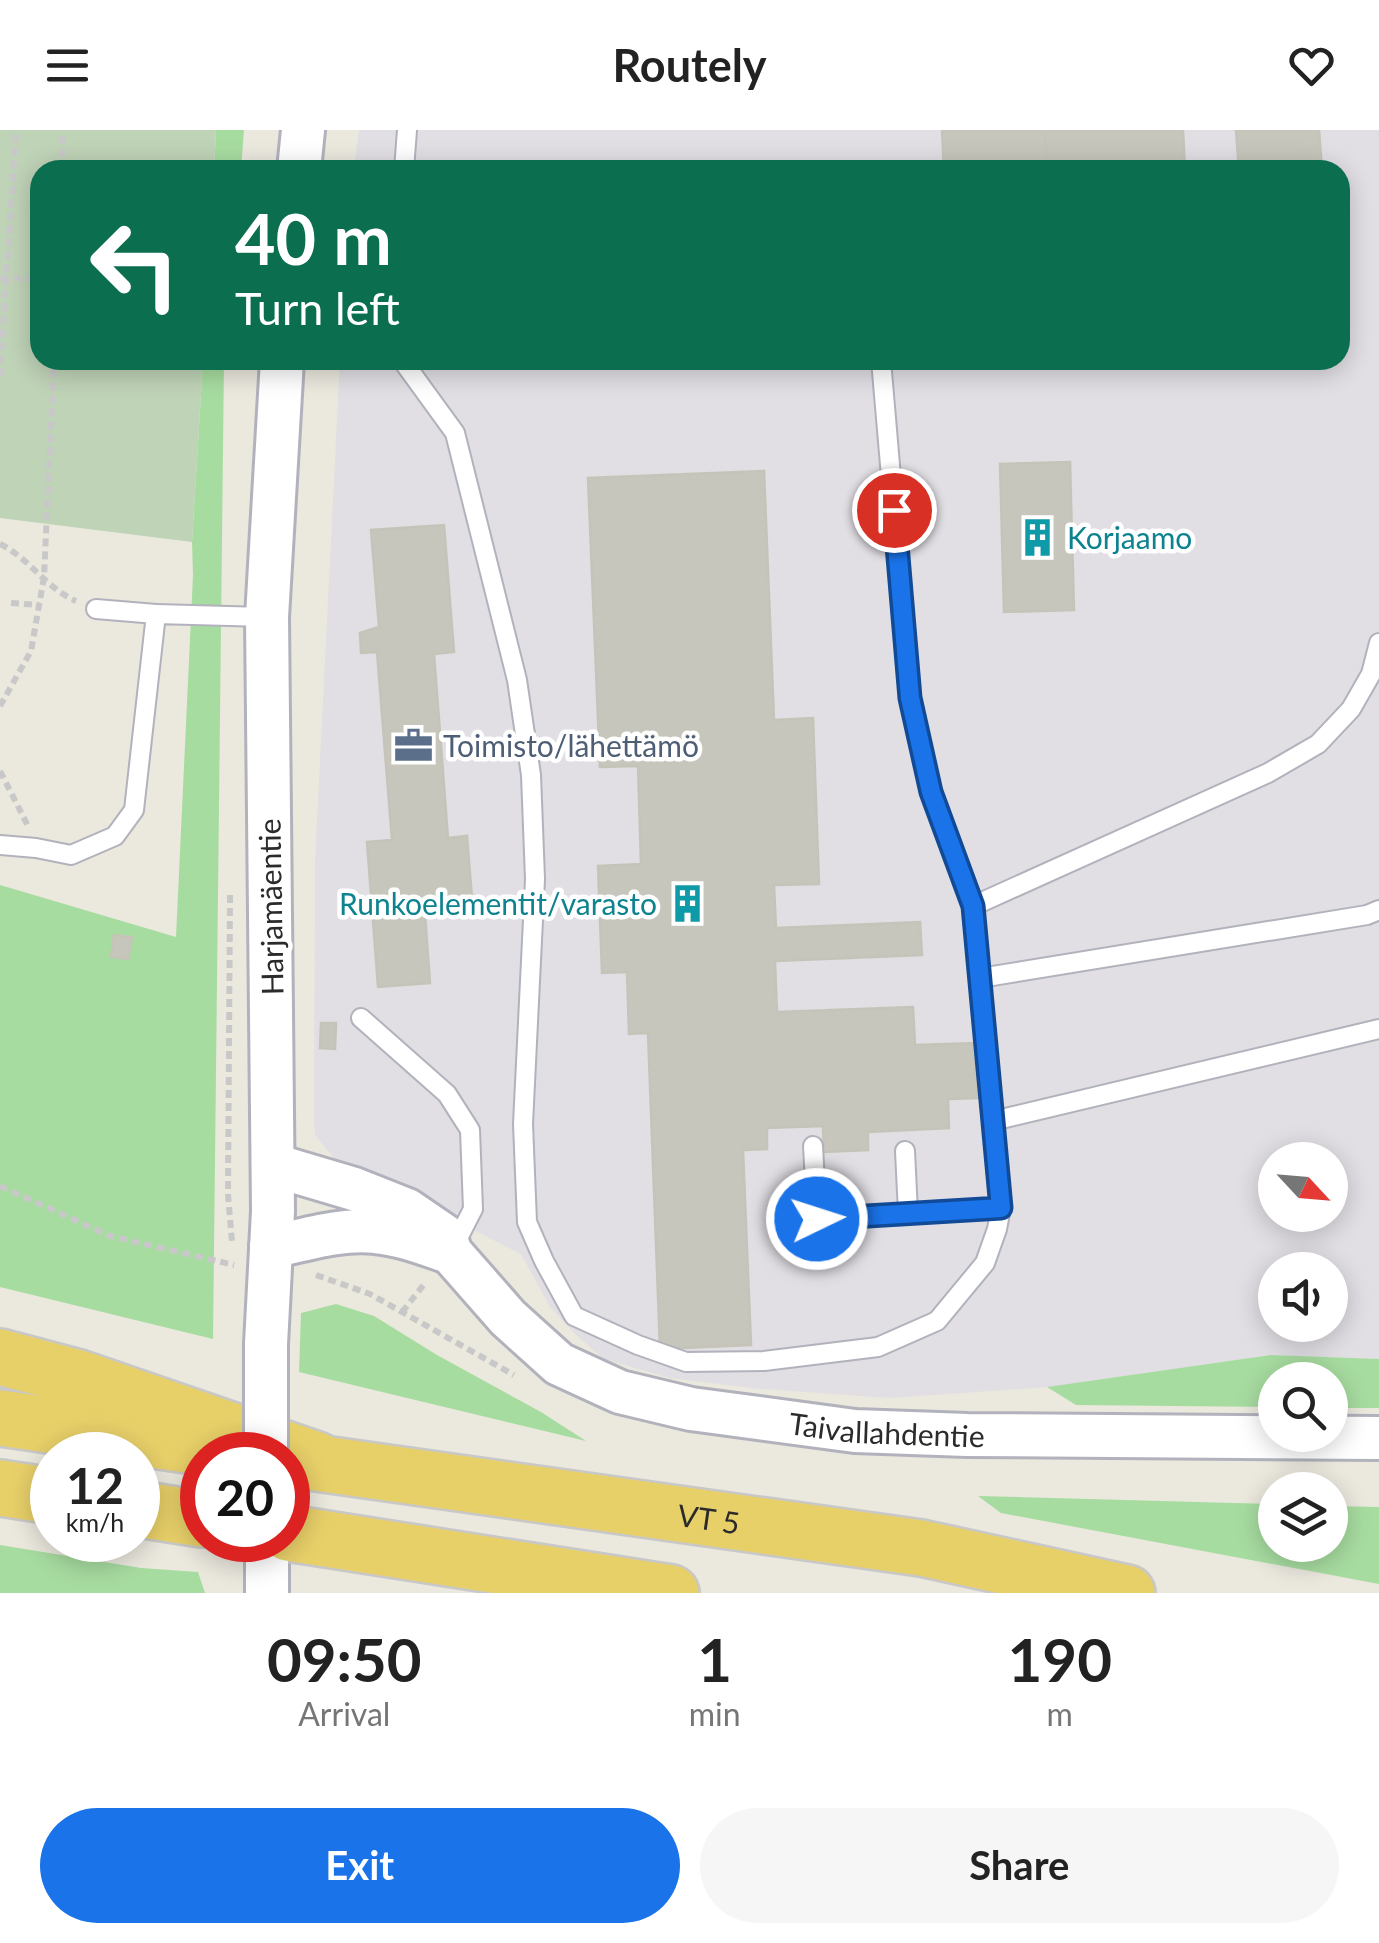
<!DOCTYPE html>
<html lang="en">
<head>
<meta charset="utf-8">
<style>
  body { margin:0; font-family:Lato,sans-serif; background:#f6f6f6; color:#222; height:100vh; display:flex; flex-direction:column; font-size:38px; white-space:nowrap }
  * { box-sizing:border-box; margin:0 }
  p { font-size:32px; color:#767676 }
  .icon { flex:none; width:55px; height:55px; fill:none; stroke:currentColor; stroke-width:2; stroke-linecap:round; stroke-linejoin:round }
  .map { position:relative; height:1463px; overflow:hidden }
  .panel { display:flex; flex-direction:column; background:#fff; flex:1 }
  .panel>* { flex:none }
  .hud { position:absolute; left:30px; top:30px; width:1320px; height:210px; border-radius:30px; box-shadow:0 5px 25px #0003; background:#0b6e4f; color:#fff; overflow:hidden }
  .needle { width:65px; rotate:116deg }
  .controls { position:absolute; left:1258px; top:1012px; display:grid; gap:20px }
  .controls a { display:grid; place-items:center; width:90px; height:90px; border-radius:50%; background:#fff; box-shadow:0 5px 25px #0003; font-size:50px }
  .speed { position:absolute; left:30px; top:1302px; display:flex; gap:20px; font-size:50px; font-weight:700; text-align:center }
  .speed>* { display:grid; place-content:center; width:130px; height:130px; border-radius:50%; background:#fff; box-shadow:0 5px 25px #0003; line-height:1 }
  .speed small { font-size:25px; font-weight:400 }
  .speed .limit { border:15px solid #d22; background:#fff; color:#111 }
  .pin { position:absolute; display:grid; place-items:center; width:85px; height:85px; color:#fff; margin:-42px; border:5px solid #fff; border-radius:50%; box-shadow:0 2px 10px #0007 }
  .me { position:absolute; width:110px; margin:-55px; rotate:86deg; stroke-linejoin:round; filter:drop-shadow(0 0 8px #0008) }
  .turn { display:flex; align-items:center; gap:35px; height:210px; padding:0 40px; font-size:45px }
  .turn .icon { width:130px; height:130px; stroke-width:2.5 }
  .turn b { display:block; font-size:70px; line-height:85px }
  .eta { display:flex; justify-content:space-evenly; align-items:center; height:170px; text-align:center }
  .eta b { font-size:60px; font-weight:700; line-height:70px }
  .cta { display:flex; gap:20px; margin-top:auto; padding:20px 40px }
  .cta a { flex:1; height:115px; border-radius:60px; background:#1a73e8; color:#fff; font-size:40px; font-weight:700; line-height:115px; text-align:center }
  .cta a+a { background:#f6f6f6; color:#222 }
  header { display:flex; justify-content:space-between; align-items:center; height:130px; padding:0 40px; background:#fff; font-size:45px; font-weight:700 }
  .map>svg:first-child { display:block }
  .industrial { fill:#e1dee4; fill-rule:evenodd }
  .green { fill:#a7dca0 }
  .cemetery { fill:#bfd3b7 }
  .building { fill:#c7c6bc; stroke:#c6c4b8; stroke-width:2.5 }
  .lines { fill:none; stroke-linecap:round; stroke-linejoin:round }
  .service-casing { stroke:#b2b2bd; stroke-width:22 }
  .tertiary-casing { stroke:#b2b2bd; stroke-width:48 }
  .trunk-casing { stroke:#c8c8c8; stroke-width:60 }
  .path { stroke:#c8c8c8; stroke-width:6; stroke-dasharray:8 5; stroke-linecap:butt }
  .service { stroke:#fff; stroke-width:18 }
  .tertiary { stroke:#fff; stroke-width:42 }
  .trunk { stroke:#e8d069; stroke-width:55 }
  .tertiary-bridge-casing { stroke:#b2b2bd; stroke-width:48; stroke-linecap:butt }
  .tertiary-bridge { stroke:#fff; stroke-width:42 }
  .route-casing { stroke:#114b97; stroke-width:25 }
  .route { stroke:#1a73e8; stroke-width:18 }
  .labels { text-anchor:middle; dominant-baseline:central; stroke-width:9; stroke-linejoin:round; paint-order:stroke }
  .culture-label { font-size:30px; fill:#0d838f; stroke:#fff; text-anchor:start }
  .service-label { font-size:30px; fill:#4e5e75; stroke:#fff; text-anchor:start }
  .street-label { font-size:30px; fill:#2b2b2b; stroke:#fff }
</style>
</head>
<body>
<header><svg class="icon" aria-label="menu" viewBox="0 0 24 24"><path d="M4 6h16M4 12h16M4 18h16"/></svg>Routely<svg class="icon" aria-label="heart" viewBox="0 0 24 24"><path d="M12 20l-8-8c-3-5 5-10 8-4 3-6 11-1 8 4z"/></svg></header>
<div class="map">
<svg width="1379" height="1463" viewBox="0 0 1379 1463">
  <rect width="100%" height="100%" fill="#ebe8de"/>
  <path class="industrial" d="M359,0h1020v1229l-108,-4 -224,32 -157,11 -138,-10 -82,-10 -66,-19 -28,-24 -26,-28 -29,-53 -83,-42 -95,-43 -28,-34 -1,-15 1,-258 25,-502h1000v-190h-986zM1275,1030h55v55h-55zM1275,1140h55v55h-55z"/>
  <g class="green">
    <polygon points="216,0 244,0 241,40 214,40"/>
    <polygon points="203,230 224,230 213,1209 0,1157 0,755 176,807 193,445 192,412"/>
    <polygon points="336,1174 374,1186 437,1225 541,1282 586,1311 299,1242 301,1183"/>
    <polygon points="1271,1225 1379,1229 1379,1278 1330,1278 1330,1250 1275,1250 1275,1277 1076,1275 1047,1257"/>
    <polygon points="978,1366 1275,1374 1275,1415 1330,1415 1330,1376 1379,1377 1379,1454 1001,1383"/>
    <polygon points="0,1415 141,1438 198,1442 205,1463 0,1463"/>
  </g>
  <polygon class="cemetery" points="0,0 216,0 214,40 40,40 40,230 203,230 192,412 0,388"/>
  <g class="building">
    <polygon points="942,0 1045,0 1047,40 944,40"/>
    <polygon points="1045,0 1183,0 1185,40 1047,40"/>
    <polygon points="1236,0 1319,0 1322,40 1239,40"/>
    <polygon points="1070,332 1074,480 1004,482 1000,334"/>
    <polygon points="764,341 774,590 813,588 819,754 774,755 776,798 920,792 922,825 775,831 777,882 913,877 915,915 976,913 978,968 948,969 949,998 868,1002 868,1020 824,1022 823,996 767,998 767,1019 743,1020 751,1215 660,1219 648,903 629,904 627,842 602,843 598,736 641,734 638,636 600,637 588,348"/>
    <polygon points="444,395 454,522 434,524 448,708 467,706 473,781 425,784 430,853 378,857 367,712 392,710 377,522 361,523 360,503 379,497 371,400"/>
    <polygon points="114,805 132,807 128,829 111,827"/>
    <polygon points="321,893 336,893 335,919 320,918"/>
  </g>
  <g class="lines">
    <defs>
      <g id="service">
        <polyline points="404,40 407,0"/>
        <polyline points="402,230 455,303 517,550 531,645 535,749 523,994 527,1092 544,1131 574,1186 638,1215 686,1232 764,1231 878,1217 937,1191 985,1133 997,1099 1001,1078 973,776 931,662 910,568 881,230"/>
        <polyline points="96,479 156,484"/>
        <polyline points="0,715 36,718 71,725 115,706 134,680 156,484 266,487"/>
        <polyline points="973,776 1268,643 1318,614 1351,579 1371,544 1379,513"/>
        <polyline points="980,848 1367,785 1379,780"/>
        <polyline points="361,888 447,964 470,1000 473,1079 453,1118"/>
        <polyline points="993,991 1379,899"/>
        <polyline points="813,1016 817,1089 1001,1078"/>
        <polyline points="905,1021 908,1083"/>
      </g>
      <g id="tertiary">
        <polyline points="299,40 303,0"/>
        <path id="s1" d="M273,1035l81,24 53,21 38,26 6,17 57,65 51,46 61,28 71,17 164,22 112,4 412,3"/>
        <path d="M271,1117c33,-7 70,-19 104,-15 24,2 48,11 71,19"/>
        <polyline points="266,1214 273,1081 267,487 282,230"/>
        <polyline points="267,1410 267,1463"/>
      </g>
      <g id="trunk">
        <polyline points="0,1227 79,1248 317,1330"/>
        <polyline points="0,1288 201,1317"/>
        <path id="s2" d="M288,1329l633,89 206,45"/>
        <polyline points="0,1358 52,1366"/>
        <polyline points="138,1379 202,1389"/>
        <polyline points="288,1403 671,1463"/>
      </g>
    </defs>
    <use href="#service" class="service-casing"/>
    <use href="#tertiary" class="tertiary-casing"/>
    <use href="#trunk" class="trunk-casing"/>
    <g class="path">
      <polyline points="61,40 63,0"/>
      <polyline points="0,148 40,149"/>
      <polyline points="0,246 16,0"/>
      <path d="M0,414c29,14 47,45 76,57"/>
      <polyline points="11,473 39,475"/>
      <polyline points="0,576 31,521 44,447 54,230"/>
      <polyline points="0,641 29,698"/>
      <polyline points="230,765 228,1064 232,1112"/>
      <polyline points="0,1056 110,1106 234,1135"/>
      <polyline points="316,1145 370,1164 514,1245"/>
      <polyline points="402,1182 426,1152"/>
    </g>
    <use href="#service" class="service"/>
    <use href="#tertiary" class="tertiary"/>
    <use href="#trunk" class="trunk"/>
    <defs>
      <polyline id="tertiary-bridge" points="266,1214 266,1325"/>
    </defs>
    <use href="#tertiary-bridge" class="tertiary-bridge-casing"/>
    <use href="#tertiary-bridge" class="tertiary-bridge"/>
  </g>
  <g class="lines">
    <defs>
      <polyline id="route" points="817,1089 1001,1078 973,776 931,662 910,568 894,380"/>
    </defs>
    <use href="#route" class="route-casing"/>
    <use href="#route" class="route"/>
  </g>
  <defs>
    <symbol id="building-bare" viewBox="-9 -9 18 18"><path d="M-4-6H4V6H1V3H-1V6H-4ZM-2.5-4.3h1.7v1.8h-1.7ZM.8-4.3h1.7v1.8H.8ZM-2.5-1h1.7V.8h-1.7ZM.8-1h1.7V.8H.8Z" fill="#0f9aa8" stroke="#fff" stroke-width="2.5" paint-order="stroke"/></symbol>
    <symbol id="office-bare" viewBox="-9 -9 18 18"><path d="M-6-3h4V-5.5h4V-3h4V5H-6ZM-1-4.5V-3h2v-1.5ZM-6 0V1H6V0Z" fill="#5c6f8a" stroke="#fff" stroke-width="2.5" paint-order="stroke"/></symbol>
  </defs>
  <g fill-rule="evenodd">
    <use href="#building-bare" x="1010" y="380" width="55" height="55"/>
    <use href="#office-bare" x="386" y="588" width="55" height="55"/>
    <use href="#building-bare" x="660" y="746" width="55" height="55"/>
  </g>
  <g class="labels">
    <g class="culture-label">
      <text x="1067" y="407">Korjaamo</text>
      <text x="657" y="773" text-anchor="end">Runkoelementit/varasto</text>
    </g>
    <g class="service-label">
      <text x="443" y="615">Toimisto/lähettämö</text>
    </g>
    <g class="street-label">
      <text transform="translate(270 777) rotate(-91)">Harjamäentie</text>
      <text stroke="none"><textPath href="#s1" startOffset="698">Taivallahdentie</textPath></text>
      <text stroke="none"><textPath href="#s2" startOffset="425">VT 5</textPath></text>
    </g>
  </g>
</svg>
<div class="controls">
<a><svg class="needle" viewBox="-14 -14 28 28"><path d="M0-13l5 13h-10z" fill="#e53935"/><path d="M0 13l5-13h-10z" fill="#767676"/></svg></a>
<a><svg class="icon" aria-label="sound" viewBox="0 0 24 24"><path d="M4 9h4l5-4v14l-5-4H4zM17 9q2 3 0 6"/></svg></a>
<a><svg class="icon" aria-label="search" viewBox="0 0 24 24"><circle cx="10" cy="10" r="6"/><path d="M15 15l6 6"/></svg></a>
<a><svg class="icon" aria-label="layers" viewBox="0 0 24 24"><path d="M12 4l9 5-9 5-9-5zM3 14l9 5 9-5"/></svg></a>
</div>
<div class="speed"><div>12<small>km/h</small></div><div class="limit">20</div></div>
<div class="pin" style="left:894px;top:380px;background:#d93025"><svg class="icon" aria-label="arrive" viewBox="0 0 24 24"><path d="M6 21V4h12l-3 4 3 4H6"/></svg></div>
<svg class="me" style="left:817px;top:1089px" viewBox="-20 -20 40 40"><circle r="17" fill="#1a73e8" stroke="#fff" stroke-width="3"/><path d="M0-11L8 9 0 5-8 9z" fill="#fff"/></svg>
<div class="hud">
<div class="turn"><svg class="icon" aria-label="left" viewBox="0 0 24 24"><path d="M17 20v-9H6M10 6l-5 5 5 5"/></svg><div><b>40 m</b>Turn left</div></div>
</div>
</div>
<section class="panel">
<div class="eta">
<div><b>09:50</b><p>Arrival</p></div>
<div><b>1</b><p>min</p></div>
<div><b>190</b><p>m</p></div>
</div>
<div class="cta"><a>Exit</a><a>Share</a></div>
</section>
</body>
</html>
